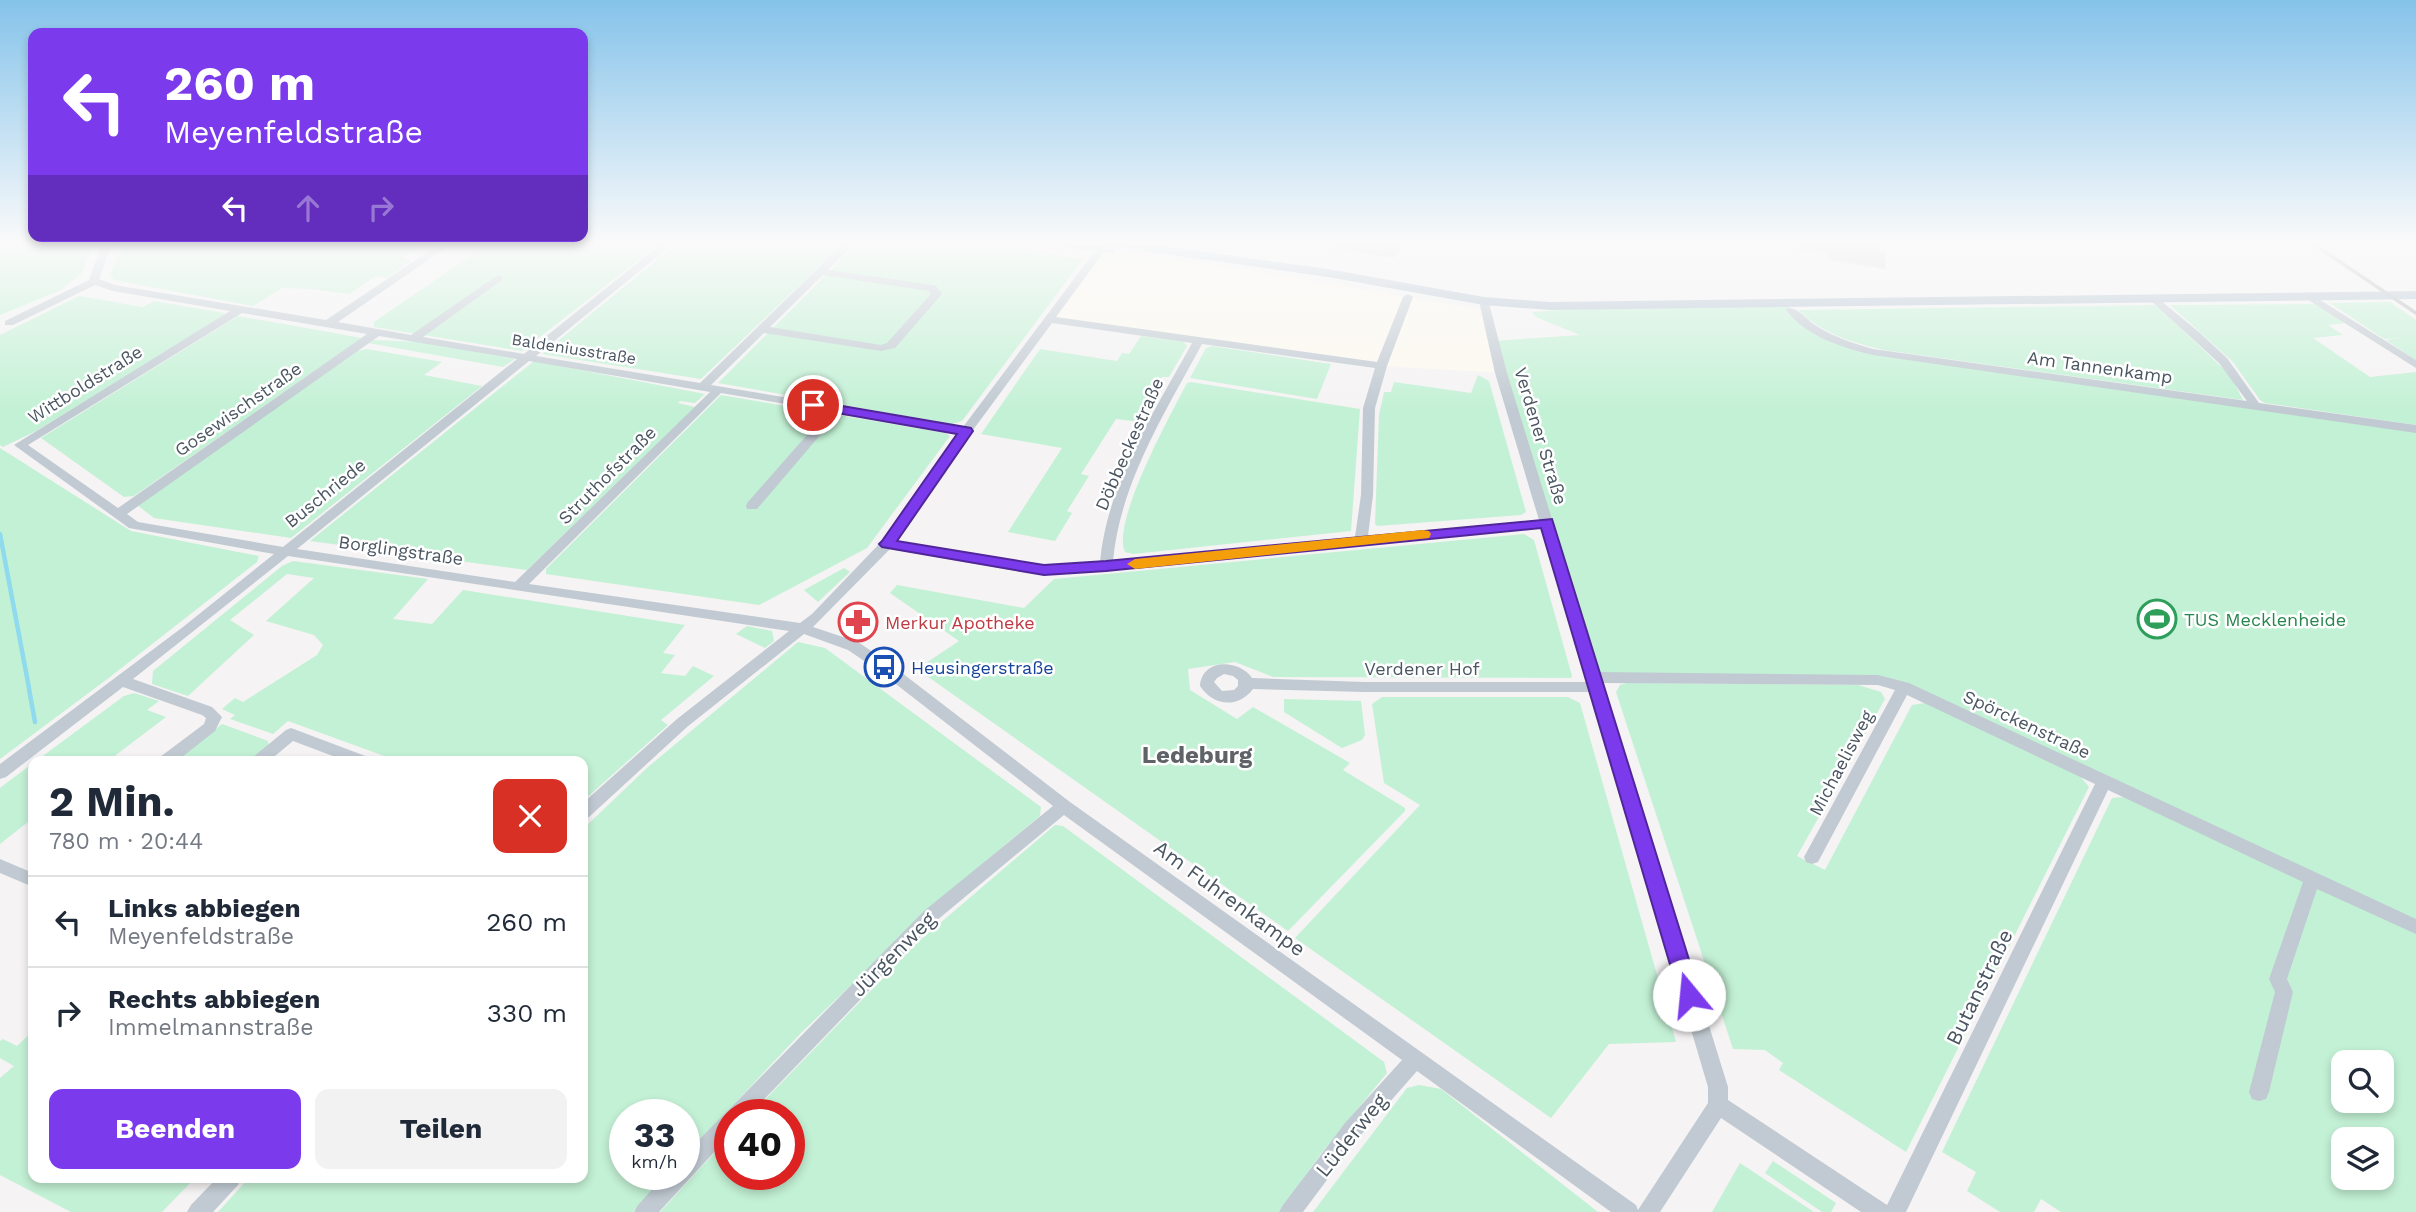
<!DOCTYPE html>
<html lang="de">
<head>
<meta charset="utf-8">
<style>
  body { margin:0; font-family:"Work Sans",sans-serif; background:#f2f2f3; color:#1f2937; height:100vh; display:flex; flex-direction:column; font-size:26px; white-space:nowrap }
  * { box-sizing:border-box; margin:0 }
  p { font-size:23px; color:#747a83 }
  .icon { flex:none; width:38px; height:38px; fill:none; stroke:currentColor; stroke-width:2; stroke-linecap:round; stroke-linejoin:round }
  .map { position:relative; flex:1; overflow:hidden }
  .panel { position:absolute; left:28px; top:756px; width:560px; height:427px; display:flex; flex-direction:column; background:#fff; border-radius:14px; box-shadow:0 4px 10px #0003 }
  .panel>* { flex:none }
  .top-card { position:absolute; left:28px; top:28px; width:560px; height:214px; border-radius:14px; box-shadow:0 4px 10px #0003; background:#7c3aed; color:#fff; overflow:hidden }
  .fabs { position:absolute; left:2331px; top:1050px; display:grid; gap:14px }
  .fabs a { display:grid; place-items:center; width:63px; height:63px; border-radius:14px; background:#fff; box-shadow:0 4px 10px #0003; font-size:35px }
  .speed { position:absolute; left:609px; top:1099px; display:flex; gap:14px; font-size:35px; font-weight:700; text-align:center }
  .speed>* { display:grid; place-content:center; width:91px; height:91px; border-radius:50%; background:#fff; box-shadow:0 4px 10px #0003; line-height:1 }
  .speed small { font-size:18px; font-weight:400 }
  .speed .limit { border:10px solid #d22; background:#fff; color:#111 }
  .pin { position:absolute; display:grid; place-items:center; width:60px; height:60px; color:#fff; margin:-30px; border:4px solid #fff; border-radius:50%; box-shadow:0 2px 7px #0007 }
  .me { position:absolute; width:77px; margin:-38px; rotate:343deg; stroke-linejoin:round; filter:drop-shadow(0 0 5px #0008) }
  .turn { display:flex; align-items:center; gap:24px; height:147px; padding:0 21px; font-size:32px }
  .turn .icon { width:91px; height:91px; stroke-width:2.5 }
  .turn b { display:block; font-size:49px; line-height:60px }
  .lanes { display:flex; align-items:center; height:66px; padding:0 21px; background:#0003; justify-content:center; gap:35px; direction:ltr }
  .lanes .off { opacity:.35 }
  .round { display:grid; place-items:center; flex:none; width:74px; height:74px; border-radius:14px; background:#f2f2f3 }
  .headline { display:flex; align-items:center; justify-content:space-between; height:119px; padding:0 21px }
  h1 { font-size:42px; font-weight:700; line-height:52px }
  .cta { display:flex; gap:14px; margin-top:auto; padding:14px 21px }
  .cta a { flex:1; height:80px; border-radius:14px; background:#7c3aed; color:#fff; font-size:28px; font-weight:700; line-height:80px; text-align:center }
  .cta a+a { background:#f2f2f3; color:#1f2937 }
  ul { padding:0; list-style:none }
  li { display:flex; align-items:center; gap:21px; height:91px; padding:0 21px; border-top:2px solid #e0e1e3 }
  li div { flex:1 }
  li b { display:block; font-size:26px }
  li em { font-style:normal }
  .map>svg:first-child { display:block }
  .commercial { fill:#fdf9ef }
  .green { fill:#c3f1d5; fill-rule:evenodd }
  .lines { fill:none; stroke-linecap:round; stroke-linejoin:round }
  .stream { stroke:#90daee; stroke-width:4.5 }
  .building { fill:#cdcfd5; stroke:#d7d9de; stroke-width:2 }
  .minor { fill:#c1cad2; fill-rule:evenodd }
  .major { fill:#b3c2d1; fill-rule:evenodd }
  .rail { stroke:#b5b8bd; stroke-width:3.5 }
  .route { fill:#7c3aed; stroke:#51269a; stroke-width:2 }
  .slow { fill:#f59e0b }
  .labels { text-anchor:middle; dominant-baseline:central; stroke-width:5; stroke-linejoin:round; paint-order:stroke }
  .far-street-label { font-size:16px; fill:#4a5661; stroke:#fff }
  .street-label { font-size:18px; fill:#4a5661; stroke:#fff }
  .leisure-label { font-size:18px; fill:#27864d; stroke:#fff; text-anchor:start }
  .health-label { font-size:18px; fill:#be3a42; stroke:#fff; text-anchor:start }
  .transit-label { font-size:18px; fill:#164399; stroke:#fff; text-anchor:start }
  .near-street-label { font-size:21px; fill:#4a5661; stroke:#fff }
  .district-label { font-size:24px; font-weight:bold; fill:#5f6368; stroke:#fff }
</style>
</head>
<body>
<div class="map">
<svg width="2416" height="1212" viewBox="0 0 2416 1212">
  <rect width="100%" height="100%" fill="#f5f3f3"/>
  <polygon class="commercial" points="1102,249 1273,274 1484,310 1501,373 1381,366 1049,319"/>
  <g class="green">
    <polygon points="0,241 95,241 82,273 61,290 0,315"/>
    <polygon points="124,241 405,241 397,247 415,249 402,258 412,260 387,278 376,276 349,294 312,289 282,288 253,306 114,280 110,274"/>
    <polygon points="492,241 663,241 522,351 374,327 374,322"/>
    <polygon points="680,241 846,241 701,379 542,354"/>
    <polygon points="860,241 964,241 1083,259 962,421 952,424 718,383"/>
    <polygon points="79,296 143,307 154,301 225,313 222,317 36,431 3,447 0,445 0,335"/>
    <polygon points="2390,302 2416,320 2416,360 2386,340 2401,338 2384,339 2330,303"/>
    <path d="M1786,303c20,27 55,41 87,49l543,77v498l-538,-247 -283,-3 -102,-336 87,-6 -44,-18 -4,-5 104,-7z"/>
    <polygon points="2316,304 2346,323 2328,325 2343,335 2313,338 2370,377 2416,372 2416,425 2265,403 2260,400 2233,362 2170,305"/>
    <path d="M2156,305l74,70 13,25 -359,-50c-33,-8 -61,-16 -86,-40z"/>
    <polygon points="238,316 362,338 134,496 124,497 41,438"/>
    <polygon points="1141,336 1184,342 1187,346 1169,377 1162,377 1138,419 1133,421 1116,419 1081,474 1089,476 1067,511 1072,513 1055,541 1008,532 1062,448 981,434 1040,349 1117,361 1122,353 1129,354"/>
    <polygon points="373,340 421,342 515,359 503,367 368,343"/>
    <polygon points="1210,347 1212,346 1331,364 1317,399 1190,378 1206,348"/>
    <polygon points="367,349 442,362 424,375 482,386 291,538 154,518 137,505 357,351"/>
    <polygon points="534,361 705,394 695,403 680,401 678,403 695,407 527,570 310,541"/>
    <polygon points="1478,375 1489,381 1526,512 1521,515 1377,526 1375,524 1379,415 1384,392 1391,392 1394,382 1471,393"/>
    <path d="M1191,382l169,27 -9,122 -218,23 -8,-2c-14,-30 46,-138 62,-169z"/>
    <polygon points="721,395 945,433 950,436 867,548 759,605 546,574 546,569"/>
    <polygon points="0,448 131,531 259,556 257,562 110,677 0,759"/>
    <polygon points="1524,534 1534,540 1572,676 1571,678 1273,677 1235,662 1188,669 1190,690 1237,719 1253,707 1350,763 1343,770 1405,808 1405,811 1288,931 917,669 959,641 890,593 897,585 1024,608 1054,579"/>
    <polygon points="293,561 428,579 393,619 432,624 463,590 685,625 663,653 675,655 661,673 685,676 693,666 714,676 661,720 668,725 583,801 583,761 398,761 288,721 273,734 230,719 235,715 222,709 235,698 243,702 317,655 323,645 314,635 266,621 314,578 287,574 230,620 254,635 188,696 152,684 153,671 282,566"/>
    <polygon points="844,568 850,572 818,602 804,590"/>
    <polygon points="747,626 772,631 774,641 765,648 736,634"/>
    <polygon points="798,642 825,648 1041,807 1040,816 947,893 801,1033 684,1157 684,1115 625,1115 625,1174 668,1174 633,1212 218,1212 249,1178 583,1178 583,829 648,767"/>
    <polygon points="1627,683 1858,685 1881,692 1885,699 1797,856 1825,870 1912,705 1925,703 2080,776 2089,787 1906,1152 1779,1070 1783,1063 1765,1050 1733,1049 1616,692 1620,685"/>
    <polygon points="134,693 159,701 147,710 166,717 108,761 36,761 124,696"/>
    <polygon points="1382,697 1568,697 1580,703 1676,1042 1609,1044 1551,1118 1295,938 1420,805 1384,783 1372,704"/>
    <polygon points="1284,699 1361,701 1365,735 1362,740 1342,748 1284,712"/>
    <polygon points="222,724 268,741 269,747 254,761 174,761"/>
    <polygon points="33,763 33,818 0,844 0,788"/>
    <path d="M2124,797l292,136v279h-355l-20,-13 -7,13h-34l-33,-21 9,-19 -34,-20 170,-354zM2343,1062h39v39h-39zM2343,1139h39v39h-39z"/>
    <polygon points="1055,825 1063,826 1384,1062 1387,1073 1320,1155 1279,1212 660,1212 730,1136 730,1174 789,1174 789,1115 750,1115 918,942"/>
    <polygon points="33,1031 33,1178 195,1178 162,1212 71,1212 0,1175 0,1078 14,1066 0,1058 0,1041 3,1039 17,1046"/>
    <polygon points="1419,1085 1441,1089 1598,1212 1313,1212 1407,1088"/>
    <polygon points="1773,1161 1836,1203 1831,1212 1822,1212 1765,1173"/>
    <polygon points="1740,1163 1814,1212 1712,1212"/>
  </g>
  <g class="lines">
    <g class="stream">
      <polyline points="0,534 29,688"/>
      <polyline points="29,689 35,722"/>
    </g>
  </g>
  <g class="building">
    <polygon points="1335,241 1403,241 1394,257 1334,248"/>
    <polygon points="1797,241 1879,241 1879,252 1885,253 1885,268 1828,259 1828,253 1796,248"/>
  </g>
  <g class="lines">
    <g class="minor">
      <path d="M103,241h10l-14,38 16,6 211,35 118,-79h12l-118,81 73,13 87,-60 4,1v4l-79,57 101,17 141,-113h11l-140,115 164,27 146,-142h11l-29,29 104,15 4,1 6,8 -47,54 -14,3 -117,-18 -53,52 252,42 135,-180 8,2 -50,68 321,45 26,-65 5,-3 5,3 -26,69 -12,42 -2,87 -5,41 171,-16 -44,-147 -16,-72 1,-2h8l19,74 92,299 279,3 31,8 507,236v15l-99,-45 -30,90 6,13 -24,100 -3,7 -7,2 -7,-2 -3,-7 26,-100 -6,-13 34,-97 -195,-92 -202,422h-45l-140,-94 -61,94h-49l-194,-141 -58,66 -56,75h-24l4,-7 62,-82 57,-63 -338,-245 -128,106 -187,194h-19v20l-71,77h-25l4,-7 28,-31h18v-19l240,-244 129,-105 -174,-135 -31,-21 -44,-16 -117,93 -98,90 -6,1v-15l94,-84 112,-88 -501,-75 -155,123 79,28 10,10 -7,14 -38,30h-19l2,-4 44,-33 2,-6 -4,-3 -79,-28 -117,90 -6,2v-15l183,-137 91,-73 -145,-26 -115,-83 216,-134 -117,-20 -18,-6 -82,40h-8v-4l84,-41zM823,275l106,16 2,3 -44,49 -6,2 -111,-18zM242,313l125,21 -249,174 -90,-63zM1052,323l140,20c-37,68 -85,140 -92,219l-39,4 -45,-3 -120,-22 74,-107zM379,336l138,23 -234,188 -145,-25 -11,-8zM1202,344l173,24 -12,40 -2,87 -6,42 -242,24c7,-78 53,-150 89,-217zM529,361l181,31 -195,190 -218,-33zM721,393l107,18 -81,92 -1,3 1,3h10l82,-96 119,20 -76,108 -70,73 -12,9 -271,-39zM1541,528l46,154h-223l-112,-4c-13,-19 -50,-20 -52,8 13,20 38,23 53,3l111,3h227l117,395v16l-70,107 -2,-5 -566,-403 -181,-139 -31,-21 -45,-15 77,-78 126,22 45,3zM1224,674l9,2 5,4v6l-4,4 -12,1 -8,-9 3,-4zM1603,683l275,2 17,5 -91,167 2,5 6,2 6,-2 89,-167 188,89 -208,421 -159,-105v-13z"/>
      <polygon points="2309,293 2416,360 2416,368 2305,298 2305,294"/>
      <path d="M2154,295l46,38 27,25 32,45 157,22v8l-543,-78c-32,-8 -66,-18 -87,-45l1,-2c11,-1 19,11 28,17 18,12 38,18 58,24l374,52 -28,-38 -69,-63 -1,-2z"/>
      <polygon points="291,728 368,757 370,761 346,761 293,741 269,761 251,761 253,757 286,730"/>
      <polygon points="0,859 33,873 33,887 0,873"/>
      <polygon points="217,1178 241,1178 238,1185 213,1212 187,1212 191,1205"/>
    </g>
    <polygon class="major" points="1039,241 1097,245 1091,241 1125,241 1328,269 1484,297 1550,302 2416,291 2416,299 1550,310 1484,305 1328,277 1109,246 1115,250 1113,253 1045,245"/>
    <polyline class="rail" points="2309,241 2416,313"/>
  </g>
  <linearGradient id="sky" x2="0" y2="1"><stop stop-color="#85c3ea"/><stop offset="0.59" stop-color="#fafafa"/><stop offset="1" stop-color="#fafafa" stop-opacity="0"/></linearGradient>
  <rect width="2416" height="411" fill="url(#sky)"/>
  <polygon class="route" points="813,401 971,428 973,431 897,541 1044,565 1106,561 1552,519 1700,995 1697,1002 1689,1005 1682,1002 1679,995 1541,528 1106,571 1044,575 882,547 879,544 882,541 957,434 808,408 808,403"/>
  <polygon class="slow" points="1423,530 1429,531 1431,534 1429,538 1135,569 1127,564 1135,559"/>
  <defs>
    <symbol id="stadium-ring" viewBox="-11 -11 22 22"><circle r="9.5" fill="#fff" stroke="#2e9e5b" stroke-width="1.5"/><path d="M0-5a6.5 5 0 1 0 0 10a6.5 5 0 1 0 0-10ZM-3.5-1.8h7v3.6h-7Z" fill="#2e9e5b"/></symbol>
    <symbol id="pharmacy-ring" viewBox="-11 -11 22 22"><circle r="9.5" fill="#fff" stroke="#e0444e" stroke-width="1.5"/><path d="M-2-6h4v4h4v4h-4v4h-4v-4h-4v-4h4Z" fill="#e0444e"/></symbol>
    <symbol id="bus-ring" viewBox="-11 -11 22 22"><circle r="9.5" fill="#fff" stroke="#1a4fb4" stroke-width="1.5"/><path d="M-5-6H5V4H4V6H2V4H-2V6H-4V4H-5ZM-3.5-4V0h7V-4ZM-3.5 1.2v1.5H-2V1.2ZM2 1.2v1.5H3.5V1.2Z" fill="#1a4fb4"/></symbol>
  </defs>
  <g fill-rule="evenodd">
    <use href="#stadium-ring" x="2135" y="597" width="44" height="44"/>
    <use href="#pharmacy-ring" x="836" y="600" width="44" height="44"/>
    <use href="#bus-ring" x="862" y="645" width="44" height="44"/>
  </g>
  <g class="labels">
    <g class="far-street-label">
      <text transform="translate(574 349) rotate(9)">Baldeniusstraße</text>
    </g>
    <g class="street-label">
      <text transform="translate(2100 367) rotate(8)">Am Tannenkamp</text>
      <text transform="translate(85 384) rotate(-32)">Wittboldstraße</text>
      <text transform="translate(238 409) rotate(-35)">Gosewischstraße</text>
      <text transform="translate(1541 436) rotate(73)">Verdener Straße</text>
      <text transform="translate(1129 444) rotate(-66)">Döbbeckestraße</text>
      <text transform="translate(607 475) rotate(-45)">Struthofstraße</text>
      <text transform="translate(325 493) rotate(-39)">Buschriede</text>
      <text transform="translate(401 550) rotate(8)">Borglingstraße</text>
      <text x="1422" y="668">Verdener Hof</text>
      <text transform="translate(2027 724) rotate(25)">Spörckenstraße</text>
      <text transform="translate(1841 763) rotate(-62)">Michaelisweg</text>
    </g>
    <g class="leisure-label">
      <text x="2184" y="619">TUS Mecklenheide</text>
    </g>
    <g class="health-label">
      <text x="885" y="622">Merkur Apotheke</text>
    </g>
    <g class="transit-label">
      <text x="911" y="667">Heusingerstraße</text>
    </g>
    <g class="near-street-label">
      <text transform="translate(1230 898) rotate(36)">Am Fuhrenkampe</text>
      <text transform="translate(893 954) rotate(-45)">Jürgenweg</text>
      <text transform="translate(1979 987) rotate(-64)">Butanstraße</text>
      <text transform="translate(1351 1135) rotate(-51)">Lüderweg</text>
    </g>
    <g class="district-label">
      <text x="1197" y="755">Ledeburg</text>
    </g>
  </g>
</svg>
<div class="fabs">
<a><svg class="icon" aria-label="search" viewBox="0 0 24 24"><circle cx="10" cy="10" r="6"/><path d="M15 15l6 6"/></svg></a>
<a><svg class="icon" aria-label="layers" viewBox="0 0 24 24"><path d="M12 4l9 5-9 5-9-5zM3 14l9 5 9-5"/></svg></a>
</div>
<div class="speed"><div>33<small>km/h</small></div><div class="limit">40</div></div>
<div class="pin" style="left:813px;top:405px;background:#d93025"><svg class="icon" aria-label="arrive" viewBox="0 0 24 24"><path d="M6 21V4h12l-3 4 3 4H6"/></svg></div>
<svg class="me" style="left:1689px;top:995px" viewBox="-20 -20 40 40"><circle r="19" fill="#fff"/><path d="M0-13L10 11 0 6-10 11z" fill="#7c3aed"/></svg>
<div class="top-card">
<div class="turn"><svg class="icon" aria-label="left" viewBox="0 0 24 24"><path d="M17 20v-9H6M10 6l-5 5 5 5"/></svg><div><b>260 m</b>Meyenfeldstraße</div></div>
<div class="lanes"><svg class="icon" aria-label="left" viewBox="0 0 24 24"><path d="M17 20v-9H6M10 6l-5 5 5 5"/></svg><svg class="icon off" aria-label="ahead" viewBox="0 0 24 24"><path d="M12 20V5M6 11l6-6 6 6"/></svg><svg class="icon off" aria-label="right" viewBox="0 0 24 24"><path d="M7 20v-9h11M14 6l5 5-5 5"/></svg></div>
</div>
<section class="panel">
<div class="headline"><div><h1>2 Min.</h1><p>780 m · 20:44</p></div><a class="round" style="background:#d93025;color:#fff"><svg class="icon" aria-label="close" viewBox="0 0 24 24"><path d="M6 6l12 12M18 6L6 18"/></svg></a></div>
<ul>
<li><svg class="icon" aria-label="left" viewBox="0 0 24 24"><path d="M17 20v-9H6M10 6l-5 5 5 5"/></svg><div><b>Links abbiegen</b><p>Meyenfeldstraße</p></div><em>260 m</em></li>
<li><svg class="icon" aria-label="right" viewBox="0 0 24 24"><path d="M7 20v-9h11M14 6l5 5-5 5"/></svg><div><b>Rechts abbiegen</b><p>Immelmannstraße</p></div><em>330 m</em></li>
</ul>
<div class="cta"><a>Beenden</a><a>Teilen</a></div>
</section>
</div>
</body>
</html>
